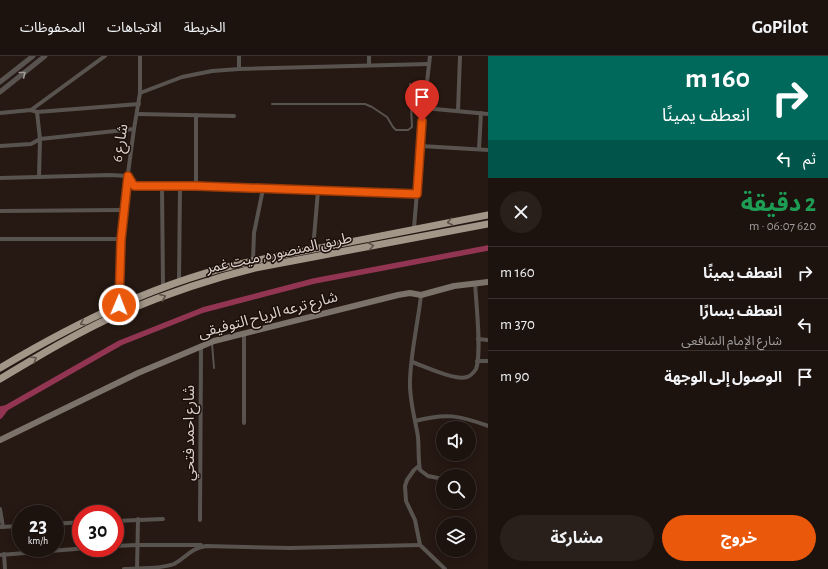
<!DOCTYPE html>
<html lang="ar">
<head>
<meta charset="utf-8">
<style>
  body { margin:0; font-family:"Alegreya Sans","Noto Sans Arabic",sans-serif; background:#29201c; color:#f1f3f6; direction:rtl; height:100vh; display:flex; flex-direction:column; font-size:15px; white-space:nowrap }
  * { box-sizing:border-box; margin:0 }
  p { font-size:13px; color:#a09e9e }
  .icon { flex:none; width:22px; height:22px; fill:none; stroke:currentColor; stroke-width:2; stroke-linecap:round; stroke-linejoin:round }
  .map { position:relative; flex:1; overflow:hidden; direction:ltr }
  .sheet { display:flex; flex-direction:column; background:#1c120e; width:340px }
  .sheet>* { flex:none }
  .hud { background:#00695c; color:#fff; overflow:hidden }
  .fabs { position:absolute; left:436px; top:365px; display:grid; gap:8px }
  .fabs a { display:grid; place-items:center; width:40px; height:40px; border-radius:50%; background:#1c120e; box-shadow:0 2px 10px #0003,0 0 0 1px #3a322e; font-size:20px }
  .speed { position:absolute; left:12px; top:449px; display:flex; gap:8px; font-size:20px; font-weight:700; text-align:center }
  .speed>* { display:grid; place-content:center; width:52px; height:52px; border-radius:50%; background:#1c120e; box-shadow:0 2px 10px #0003,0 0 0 1px #3a322e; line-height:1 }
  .speed small { font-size:10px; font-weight:400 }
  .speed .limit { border:6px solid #d22; background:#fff; color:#111 }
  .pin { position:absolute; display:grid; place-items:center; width:34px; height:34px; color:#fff; margin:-41px -17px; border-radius:50% 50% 50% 0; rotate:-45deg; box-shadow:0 0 4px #0007 }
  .pin .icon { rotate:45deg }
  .me { position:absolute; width:44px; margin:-22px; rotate:1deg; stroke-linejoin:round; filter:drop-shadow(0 0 3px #0008) }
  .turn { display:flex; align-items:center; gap:14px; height:84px; padding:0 12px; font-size:18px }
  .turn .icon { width:52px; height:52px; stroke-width:2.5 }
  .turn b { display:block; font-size:28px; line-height:34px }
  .then { display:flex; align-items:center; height:38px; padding:0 12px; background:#0003; gap:8px; font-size:15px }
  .round { display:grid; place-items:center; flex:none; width:42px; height:42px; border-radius:21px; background:#29201c }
  .headline { display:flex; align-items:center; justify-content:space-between; height:68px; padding:0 12px }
  h1 { font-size:24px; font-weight:700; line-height:30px; color:#1e9e55 }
  .primary-button { display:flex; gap:8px; margin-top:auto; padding:8px 12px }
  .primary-button a { flex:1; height:46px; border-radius:24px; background:#ea580c; color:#fff; font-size:16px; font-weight:700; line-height:46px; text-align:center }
  .primary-button a+a { background:#29201c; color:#f1f3f6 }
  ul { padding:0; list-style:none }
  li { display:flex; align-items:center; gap:12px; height:52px; padding:0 12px; border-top:1px solid #3a322e }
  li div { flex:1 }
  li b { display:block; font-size:15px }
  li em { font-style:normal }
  header { display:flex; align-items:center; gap:24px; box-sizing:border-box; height:56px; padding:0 20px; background:#1c120e; border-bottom:1px solid #3a322e }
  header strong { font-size:19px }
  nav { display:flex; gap:22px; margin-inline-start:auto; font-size:14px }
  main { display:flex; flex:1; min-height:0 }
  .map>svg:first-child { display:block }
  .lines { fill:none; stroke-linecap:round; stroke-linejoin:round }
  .canal { stroke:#913552; stroke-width:5.5 }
  .service { stroke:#58534e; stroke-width:2 }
  .minor { stroke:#58534e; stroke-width:4 }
  .tertiary { stroke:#58534e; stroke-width:5 }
  .secondary { stroke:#7b726a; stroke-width:6 }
  .trunk { stroke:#a29689; stroke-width:7 }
  .oneway { stroke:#a19994 }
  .oneway2 { stroke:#5f5249 }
  .route-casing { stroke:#983908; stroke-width:10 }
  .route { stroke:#ea580c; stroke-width:7 }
  .labels { text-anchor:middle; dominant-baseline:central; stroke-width:3; stroke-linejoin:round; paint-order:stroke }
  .street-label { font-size:15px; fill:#dcd2cd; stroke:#1c0f09 }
</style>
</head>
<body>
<header>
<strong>GoPilot</strong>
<nav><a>الخريطة</a><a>الاتجاهات</a><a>المحفوظات</a></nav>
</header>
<main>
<section class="sheet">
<div class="hud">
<div class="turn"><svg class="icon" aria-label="right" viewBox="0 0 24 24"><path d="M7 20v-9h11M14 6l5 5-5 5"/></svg><div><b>160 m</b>انعطف يمينًا</div></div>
<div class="then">ثم<svg class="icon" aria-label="left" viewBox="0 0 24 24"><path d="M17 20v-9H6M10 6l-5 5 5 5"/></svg></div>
</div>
<div class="headline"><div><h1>2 دقيقة</h1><p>620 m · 06:07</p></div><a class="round"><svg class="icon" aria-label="close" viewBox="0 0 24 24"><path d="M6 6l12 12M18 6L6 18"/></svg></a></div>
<ul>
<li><svg class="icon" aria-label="right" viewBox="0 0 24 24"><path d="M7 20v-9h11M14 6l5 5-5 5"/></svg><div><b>انعطف يمينًا</b></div><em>160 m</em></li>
<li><svg class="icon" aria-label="left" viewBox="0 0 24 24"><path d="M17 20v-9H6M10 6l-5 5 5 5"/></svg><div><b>انعطف يسارًا</b><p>شارع الإمام الشافعى</p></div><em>370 m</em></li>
<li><svg class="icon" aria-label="arrive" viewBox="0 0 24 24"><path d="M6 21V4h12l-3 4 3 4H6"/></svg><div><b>الوصول إلى الوجهة</b></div><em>90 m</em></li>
</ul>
<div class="primary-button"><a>خروج</a><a>مشاركة</a></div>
</section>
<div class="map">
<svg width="488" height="513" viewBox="0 0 488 513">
  <rect width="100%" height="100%" fill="#261812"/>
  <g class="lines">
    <g class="canal">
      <polyline points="0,353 6,352 120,287 203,254 314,225 488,192"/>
      <polyline points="0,360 6,352"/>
    </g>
    <g class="service">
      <polyline points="411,45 424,46"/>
      <polyline points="272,48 365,48 372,51 387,61 393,71 396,74 408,74 412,71 410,28"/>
      <polyline points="212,287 214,312"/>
    </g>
    <g class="minor">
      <polyline points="239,0 239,13"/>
      <polyline points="369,0 369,9"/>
      <polyline points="140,37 182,21 212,15 239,13 429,8"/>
      <polyline points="424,52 488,58"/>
      <polyline points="31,54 105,0"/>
      <polyline points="458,55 460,0"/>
      <polyline points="37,56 139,48"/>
      <polyline points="0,57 31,54 37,56 40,83 39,121"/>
      <polyline points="137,58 234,60"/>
      <polyline points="196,59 196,130"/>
      <polyline points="0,90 31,88 40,83 134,73"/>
      <polyline points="421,90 488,94"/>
      <polyline points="479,93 481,57"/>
      <polyline points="0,122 110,119 128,120 134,130 141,131 196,130 417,138"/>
      <polyline points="162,130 163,231"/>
      <polyline points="0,155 123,154"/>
      <polyline points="414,172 424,52 430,0"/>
      <polyline points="0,183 121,183"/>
      <polyline points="313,193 318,135"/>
      <polyline points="253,205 254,177 263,133"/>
      <polyline points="179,226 180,131"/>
      <path d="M421,239c-3,28 -10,56 -11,85 -1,19 5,38 8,57 1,11 0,22 2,33l8,6 15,3"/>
      <polyline points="119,249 121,183 123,154 134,73 140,37 140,0"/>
      <polyline points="244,277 244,367"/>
      <polyline points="478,283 488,284"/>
      <polyline points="477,305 488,305"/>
      <path d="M412,306c12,4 43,19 55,15 4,-1 7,-5 9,-8 6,-16 0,-67 -1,-86"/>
      <path d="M415,365c30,-8 44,-6 73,5"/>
      <polyline points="419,410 414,414 407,424 405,430 406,445 415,464 420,489 445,513"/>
      <polyline points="0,453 3,471"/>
      <polyline points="200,464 201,290"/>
      <polyline points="115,465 163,463"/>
      <polyline points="55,468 81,466"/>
      <polyline points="0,471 21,470"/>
      <polyline points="115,490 137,489 201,489"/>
      <polyline points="4,498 5,513"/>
      <polyline points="0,499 88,492"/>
      <path d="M124,513c15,-1 37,0 50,-5 13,-7 15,-15 32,-18l84,2 130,-3"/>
      <polyline points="137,513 138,463"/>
    </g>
    <g class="tertiary">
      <polyline points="0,26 33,0"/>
      <polyline points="0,36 45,0"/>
    </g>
    <polyline class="secondary" points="0,384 138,317 214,285 398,239 410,237 421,239 454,230 488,226"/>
    <g class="trunk">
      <path d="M0,312c79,-47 163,-88 253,-107l235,-46"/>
      <path d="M0,323c40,-24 80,-48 123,-67 43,-18 87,-33 132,-44l233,-44"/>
    </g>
  </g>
  <defs><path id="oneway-chevron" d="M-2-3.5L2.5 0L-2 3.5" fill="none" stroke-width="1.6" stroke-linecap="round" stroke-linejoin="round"/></defs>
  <use class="oneway" href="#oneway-chevron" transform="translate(23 18) rotate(-38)"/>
  <g class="oneway2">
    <use href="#oneway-chevron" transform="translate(450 166) rotate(169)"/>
    <use href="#oneway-chevron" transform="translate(371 190) rotate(-11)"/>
    <use href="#oneway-chevron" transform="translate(163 241) rotate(-21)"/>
    <use href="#oneway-chevron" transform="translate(83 267) rotate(154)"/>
    <use href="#oneway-chevron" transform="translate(34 303) rotate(-31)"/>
  </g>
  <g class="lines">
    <defs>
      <polyline id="route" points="119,249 121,184 128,120 134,130 196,130 417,138 422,65"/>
    </defs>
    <use href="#route" class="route-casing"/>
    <use href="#route" class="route"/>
  </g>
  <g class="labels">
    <g class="street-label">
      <text transform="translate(120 87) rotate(-81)">شارع 6</text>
      <text transform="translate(279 197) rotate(-12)">طريق المنصوره, ميت غمر</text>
      <text transform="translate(268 259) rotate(-15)">شارع ترعه الرياح التوفيقى</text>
      <text transform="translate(189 377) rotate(-90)">شارع احمد فتحي</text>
    </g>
  </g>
</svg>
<div class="fabs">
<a><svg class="icon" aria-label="sound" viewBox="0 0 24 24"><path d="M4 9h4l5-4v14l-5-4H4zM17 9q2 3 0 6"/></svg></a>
<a><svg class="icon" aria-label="search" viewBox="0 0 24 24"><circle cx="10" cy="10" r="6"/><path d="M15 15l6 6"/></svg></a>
<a><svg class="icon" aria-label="layers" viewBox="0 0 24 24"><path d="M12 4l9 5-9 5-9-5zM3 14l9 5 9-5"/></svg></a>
</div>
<div class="speed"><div>23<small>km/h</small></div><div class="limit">30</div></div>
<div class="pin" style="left:422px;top:65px;background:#d93025"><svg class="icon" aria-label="arrive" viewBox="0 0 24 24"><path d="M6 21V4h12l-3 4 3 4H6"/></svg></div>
<svg class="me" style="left:119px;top:249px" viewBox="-20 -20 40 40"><circle r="17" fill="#ea580c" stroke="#fff" stroke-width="3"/><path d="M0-11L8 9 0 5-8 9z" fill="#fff"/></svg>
</div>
</main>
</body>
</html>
